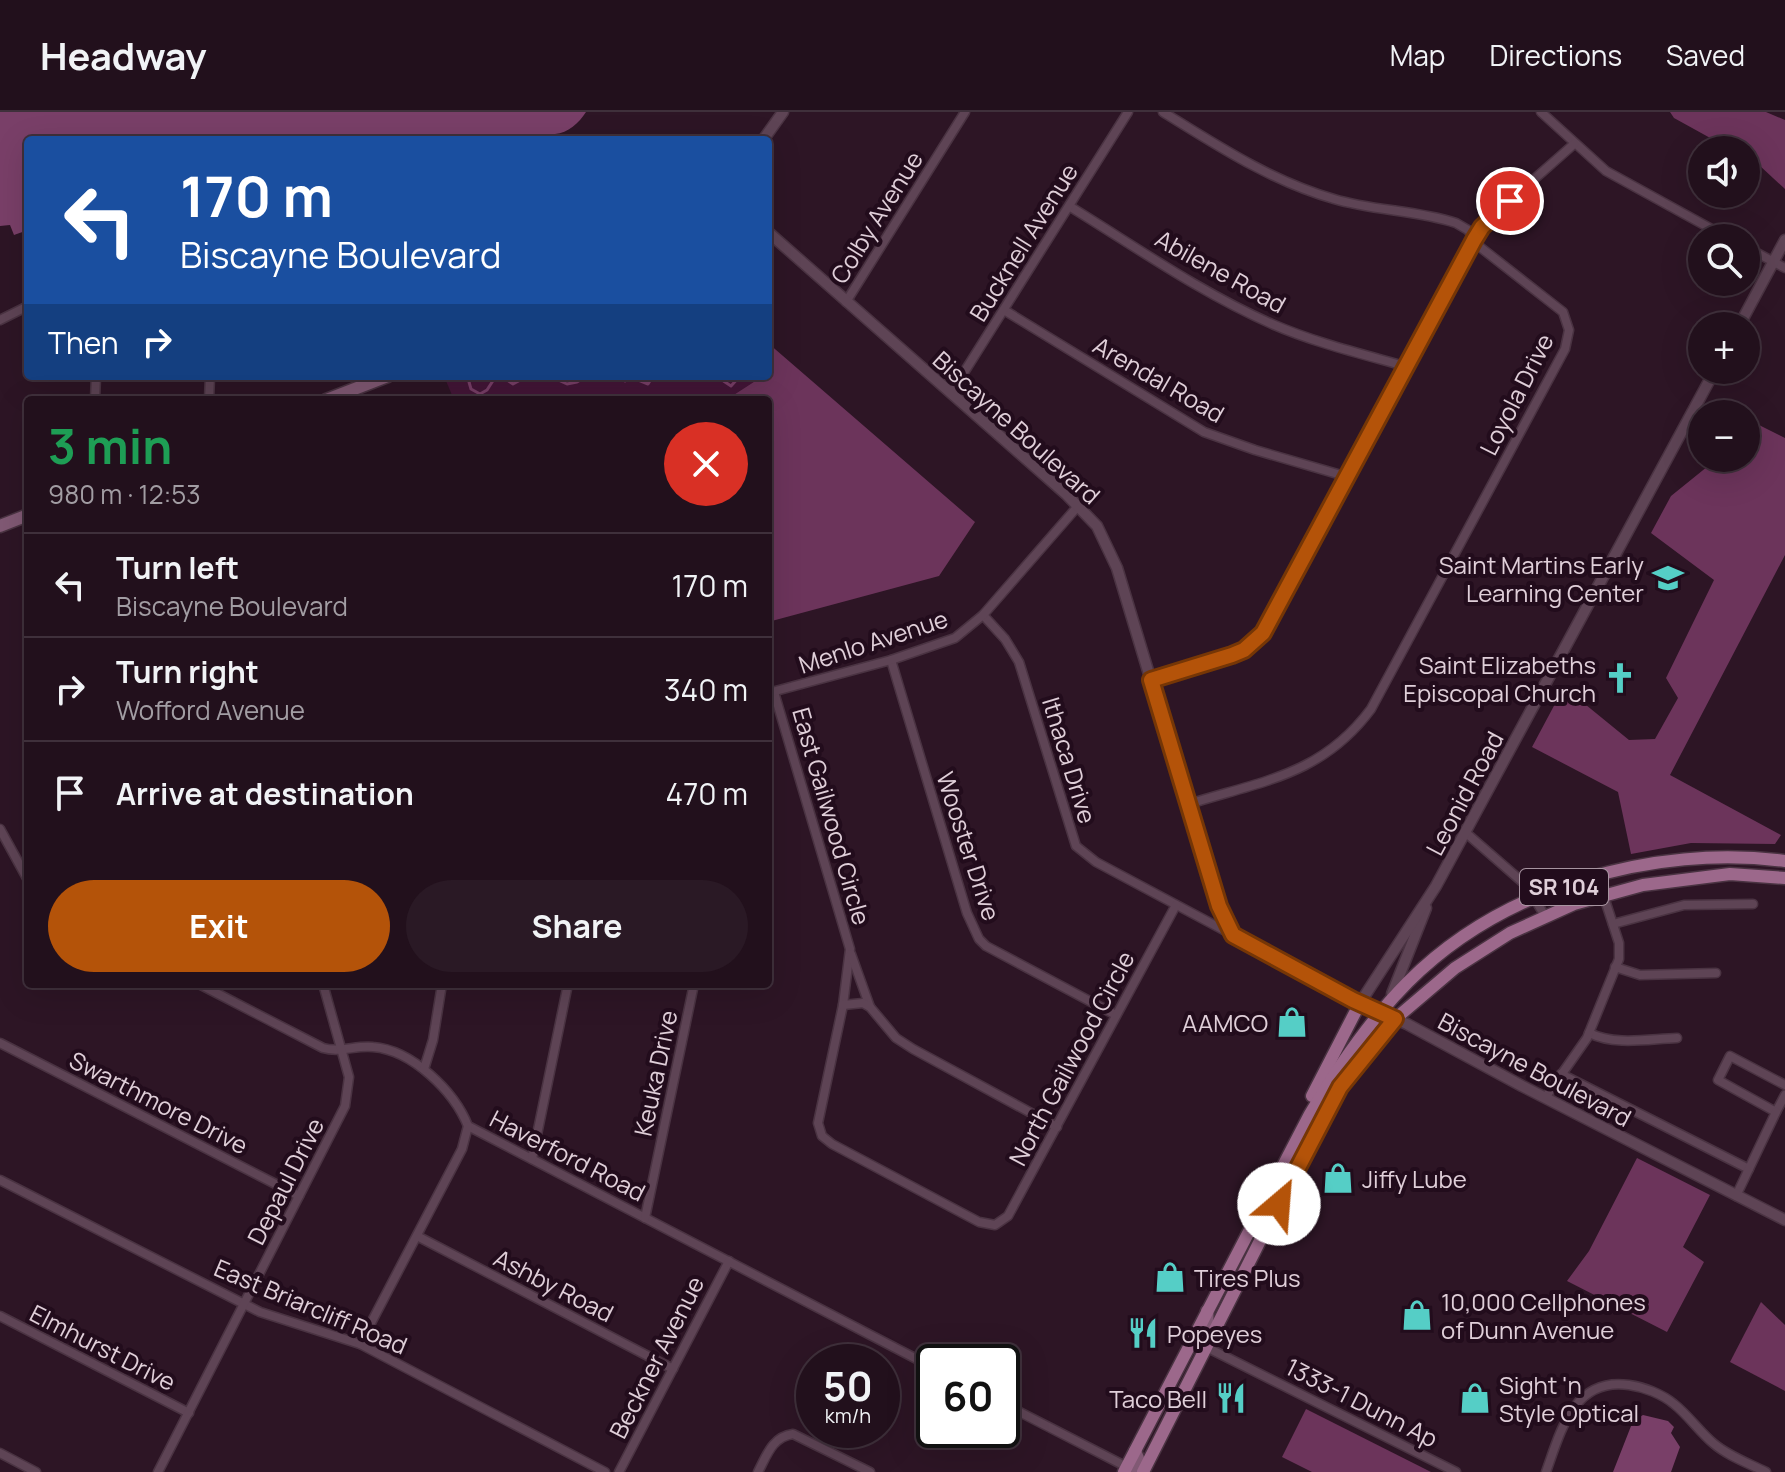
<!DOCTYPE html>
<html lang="en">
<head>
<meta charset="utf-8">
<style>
  body { margin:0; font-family:Manrope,sans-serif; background:#2a1925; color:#f1f3f6; height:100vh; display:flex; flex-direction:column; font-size:30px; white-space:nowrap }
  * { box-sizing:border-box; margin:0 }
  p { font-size:26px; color:#a29da3 }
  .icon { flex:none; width:44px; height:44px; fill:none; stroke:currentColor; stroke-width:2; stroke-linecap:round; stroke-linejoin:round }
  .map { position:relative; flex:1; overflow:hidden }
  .sheet { position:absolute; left:24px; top:284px; width:748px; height:592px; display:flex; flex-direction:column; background:#22101c; border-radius:8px; box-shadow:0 8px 32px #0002,0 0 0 2px #3f303b }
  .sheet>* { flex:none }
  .banner { position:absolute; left:24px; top:24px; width:748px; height:244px; border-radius:8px; box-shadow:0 8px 32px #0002,0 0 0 2px #3f303b; background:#1a4fa0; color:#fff; overflow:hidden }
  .controls { position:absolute; left:1688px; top:24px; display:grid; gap:16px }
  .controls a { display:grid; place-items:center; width:72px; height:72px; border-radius:50%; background:#22101c; box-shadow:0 8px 32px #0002,0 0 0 2px #3f303b; font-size:40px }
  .speed { position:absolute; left:796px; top:1232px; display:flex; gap:16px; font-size:40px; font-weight:700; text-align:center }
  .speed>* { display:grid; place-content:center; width:104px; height:104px; border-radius:50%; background:#22101c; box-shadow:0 8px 32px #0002,0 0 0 2px #3f303b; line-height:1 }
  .speed small { font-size:20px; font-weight:400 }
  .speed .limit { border:4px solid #111; border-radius:12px; background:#fff; color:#111 }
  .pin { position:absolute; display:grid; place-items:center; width:68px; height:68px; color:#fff; margin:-34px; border:4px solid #fff; border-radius:50%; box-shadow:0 2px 8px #0007 }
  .me { position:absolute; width:88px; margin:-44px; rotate:27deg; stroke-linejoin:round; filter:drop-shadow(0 0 6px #0008) }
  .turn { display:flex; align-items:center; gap:28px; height:168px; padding:0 24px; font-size:36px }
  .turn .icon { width:104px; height:104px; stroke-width:2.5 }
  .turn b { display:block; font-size:56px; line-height:68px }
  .then { display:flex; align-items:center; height:76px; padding:0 24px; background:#0003; gap:16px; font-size:30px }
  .round { display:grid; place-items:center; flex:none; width:84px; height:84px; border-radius:42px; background:#2a1925 }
  .overview { display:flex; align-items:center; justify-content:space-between; height:136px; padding:0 24px }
  h1 { font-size:48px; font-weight:700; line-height:60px; color:#1e9e55 }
  .primary-button { display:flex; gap:16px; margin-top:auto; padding:16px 24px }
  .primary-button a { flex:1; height:92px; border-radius:48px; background:#b45309; color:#fff; font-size:32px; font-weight:700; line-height:92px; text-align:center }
  .primary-button a+a { background:#2a1925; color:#f1f3f6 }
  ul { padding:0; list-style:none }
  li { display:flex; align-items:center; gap:24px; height:104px; padding:0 24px; border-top:2px solid #3f303b }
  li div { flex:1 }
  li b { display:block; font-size:30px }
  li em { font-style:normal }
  header { display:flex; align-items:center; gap:48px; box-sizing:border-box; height:112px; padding:0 40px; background:#22101c; border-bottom:2px solid #3f303b }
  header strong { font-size:38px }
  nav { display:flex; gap:44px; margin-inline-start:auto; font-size:28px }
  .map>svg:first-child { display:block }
  .green { fill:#441638 }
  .forest { fill:#6c345b }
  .water { fill:#793f68 }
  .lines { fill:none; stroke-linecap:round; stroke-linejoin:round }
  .stream { stroke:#793f68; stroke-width:3 }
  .minor-casing { stroke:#4a3342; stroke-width:11 }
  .tertiary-casing { stroke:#4a3342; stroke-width:13 }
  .secondary-casing { stroke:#4a3342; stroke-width:15 }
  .primary-casing { stroke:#4a3342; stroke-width:15 }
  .minor { stroke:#5e4455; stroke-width:8 }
  .tertiary { stroke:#5e4455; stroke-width:10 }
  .secondary { stroke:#815974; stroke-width:12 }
  .primary { stroke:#9c688b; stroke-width:12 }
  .route-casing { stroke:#753606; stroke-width:20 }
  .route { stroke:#b45309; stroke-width:14 }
  .labels { text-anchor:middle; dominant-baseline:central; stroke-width:8; stroke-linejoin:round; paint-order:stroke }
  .shield { fill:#220c1c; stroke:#a794a0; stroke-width:2 }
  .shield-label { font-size:22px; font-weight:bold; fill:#e0cfd9 }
  .street-label { font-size:24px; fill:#e0cfd9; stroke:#220c1c }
  .poi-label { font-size:24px; fill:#e0cfd9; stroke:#220c1c; text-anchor:start }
</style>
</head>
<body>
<header>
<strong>Headway</strong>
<nav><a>Map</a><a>Directions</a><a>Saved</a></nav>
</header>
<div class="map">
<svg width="1785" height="1360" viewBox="0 0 1785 1360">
  <rect width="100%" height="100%" fill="#2d1525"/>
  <polygon class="green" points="444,264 763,264 729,286 712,288 454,288"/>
  <g class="forest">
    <polygon points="1670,0 1766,0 1785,8 1785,77 1759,53 1746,46 1746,38 1732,38 1674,6"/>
    <polygon points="768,231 975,410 939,464 768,510 768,288 712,288 729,286 763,264 768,264"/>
    <polygon points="1759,313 1785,326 1785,443 1670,663 1781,723 1775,732 1691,731 1631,742 1618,680 1532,635 1564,575 1629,628 1655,627 1678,586 1666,566 1714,468 1651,421 1671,384 1718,346 1746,346 1746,324"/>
    <polygon points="1637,1046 1710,1083 1683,1135 1704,1150 1667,1220 1567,1169 1589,1139"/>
    <polygon points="1761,1190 1785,1213 1785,1279 1730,1250"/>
    <polygon points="1306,1297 1431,1360 1312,1360 1282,1345"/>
  </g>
  <g class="water">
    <path d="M0,0h586c-7,11 -18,21 -31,22l-6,6h-521v90l-14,5 -4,-10 -10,1z"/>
    <polygon points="1643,1303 1668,1309 1674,1315 1671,1321 1680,1335 1671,1360 1613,1360 1633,1309"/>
  </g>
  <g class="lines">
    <g class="stream">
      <polyline points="474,264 469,270 471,277 480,282 487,278 496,264"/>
      <polyline points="501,264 513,272 526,265 540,268 556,267 567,272 577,270 587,264"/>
      <polyline points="588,264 607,264"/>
      <polyline points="615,264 625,269 631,265 648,272 653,264"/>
      <polyline points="716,264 731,274 740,264"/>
    </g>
    <defs>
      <g id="minor">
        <path d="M1163,0c55,34 108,69 171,87 40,12 82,11 122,24l12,7 12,17 83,65 6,18 -4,19 -194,360c-49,66 -109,72 -182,95"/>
        <polyline points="1541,0 1606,59 1728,126"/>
        <path d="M1069,94c67,41 132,87 203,118 44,19 90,30 136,43"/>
        <polyline points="1746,135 1785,156"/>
        <polyline points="846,190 965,0"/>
        <polyline points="1004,198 1204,320 1255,338 1348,365"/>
        <polyline points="0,208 28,194"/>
        <polyline points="951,281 1128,0"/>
        <polyline points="95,288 96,264"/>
        <polyline points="209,288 210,264"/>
        <polyline points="983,503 1005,527 1019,550 1076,734 1096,750 1233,823"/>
        <polyline points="891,548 967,801 979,827 986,834 1116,903"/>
        <polyline points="1151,568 1232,543 1244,538 1263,521 1474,128 1488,108 1574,32"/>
        <polyline points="774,580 850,837 843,893 818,1011 822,1024 832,1032 979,1110 995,1113 1008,1104 1176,793"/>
        <polyline points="768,581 891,548 955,526 983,503 1078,394"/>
        <polyline points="0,717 28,768"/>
        <polyline points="1465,720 1527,774 1545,804"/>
        <polyline points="1613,812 1684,793 1753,792"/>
        <polyline points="851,842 870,895"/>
        <polyline points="1615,855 1640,863 1716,861"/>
        <path d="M199,872l124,64c17,5 33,-3 50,-1 39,3 81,44 95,79l466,242"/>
        <polyline points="843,893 863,891 870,895 896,926 913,937 1057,1015"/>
        <path d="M1589,921c27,13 59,6 88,5"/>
        <polyline points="0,931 299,1084"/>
        <polyline points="424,957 433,928 442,872"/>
        <polyline points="1561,962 1749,1057"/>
        <polyline points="1785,973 1730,944 1718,968 1776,1000 1785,983"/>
        <polyline points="1545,986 1587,926 1619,847 1619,831 1603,782"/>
        <polyline points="532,1047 568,872"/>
        <polyline points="0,1068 260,1200 360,1232 605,1360"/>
        <polyline points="1736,1084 1776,1000"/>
        <polyline points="645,1106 694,872"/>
        <polyline points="417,1124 673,1257"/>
        <polyline points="0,1204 189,1301"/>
        <polyline points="360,1232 462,1037 468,1014"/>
        <polyline points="1206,1235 1456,1360"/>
        <polyline points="1002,1291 1127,1355"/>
        <polyline points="0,1341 36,1360"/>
        <polyline points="158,1360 345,994 349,965 323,872"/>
        <polyline points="619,1360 729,1149"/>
        <path d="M758,1360c9,-17 14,-35 35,-38l77,38"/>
        <path d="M1546,1360c15,-42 28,-95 83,-87 15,2 33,9 45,19 14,11 25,27 39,39 15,13 35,20 53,29"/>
      </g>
      <g id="tertiary">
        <polyline points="763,28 783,0"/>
        <polyline points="768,120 1066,382 1097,414 1117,456 1219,794 1233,823 1353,888 1407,912 1522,974 1785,1108"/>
        <polyline points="1739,214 1785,128"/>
        <polyline points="1392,882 1426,796"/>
        <polyline points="1360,891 1436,774 1715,258"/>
      </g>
      <g id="secondary">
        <polyline points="326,288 388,264"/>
        <polyline points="0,414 28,403"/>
        <path d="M1206,1235c-5,-11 4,-23 1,-36"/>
        <polyline points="1135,1360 1138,1346 1135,1339"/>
      </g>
      <g id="primary">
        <polyline points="1312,984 1360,891"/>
        <polyline points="1313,1024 1340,975 1395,907 1455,856 1510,821 1574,792 1643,773 1730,762 1785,766"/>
        <path d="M1124,1360l186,-358c28,-47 59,-93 98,-132 95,-95 246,-138 377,-121"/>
        <polyline points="1143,1360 1311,1028"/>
      </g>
    </defs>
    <use href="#minor" class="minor-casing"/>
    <use href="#tertiary" class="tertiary-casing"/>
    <use href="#secondary" class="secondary-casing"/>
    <use href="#primary" class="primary-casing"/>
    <use href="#minor" class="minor"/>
    <use href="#tertiary" class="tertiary"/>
    <use href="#secondary" class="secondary"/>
    <use href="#primary" class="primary"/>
  </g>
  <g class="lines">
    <defs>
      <polyline id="route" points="1279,1092 1340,975 1395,907 1353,888 1233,823 1219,794 1151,568 1232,543 1244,538 1263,521 1474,128 1482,115 1510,89"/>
    </defs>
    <use href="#route" class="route-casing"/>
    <use href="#route" class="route"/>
  </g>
  <defs>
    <symbol id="school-bare" viewBox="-9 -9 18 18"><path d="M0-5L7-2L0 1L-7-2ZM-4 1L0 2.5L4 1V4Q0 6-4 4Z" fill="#55cec6" stroke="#220c1c" stroke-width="2.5" paint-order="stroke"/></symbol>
    <symbol id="church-bare" viewBox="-9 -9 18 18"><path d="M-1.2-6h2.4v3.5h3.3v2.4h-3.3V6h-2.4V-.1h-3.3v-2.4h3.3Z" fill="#55cec6" stroke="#220c1c" stroke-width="2.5" paint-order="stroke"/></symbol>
    <symbol id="shop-bare" viewBox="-9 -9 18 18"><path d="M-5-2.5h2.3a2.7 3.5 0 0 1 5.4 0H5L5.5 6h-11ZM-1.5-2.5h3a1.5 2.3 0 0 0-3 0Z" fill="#55cec6" stroke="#220c1c" stroke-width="2.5" paint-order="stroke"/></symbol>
    <symbol id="restaurant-bare" viewBox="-9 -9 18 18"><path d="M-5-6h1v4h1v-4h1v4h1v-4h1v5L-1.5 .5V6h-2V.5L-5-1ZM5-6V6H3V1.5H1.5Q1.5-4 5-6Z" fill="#55cec6" stroke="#220c1c" stroke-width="2.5" paint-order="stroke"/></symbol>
  </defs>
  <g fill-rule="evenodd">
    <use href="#school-bare" x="1646" y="444" width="44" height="44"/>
    <use href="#church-bare" x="1598" y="544" width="44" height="44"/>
    <use href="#shop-bare" x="1270" y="888" width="44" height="44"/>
    <use href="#shop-bare" x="1316" y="1044" width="44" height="44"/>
    <use href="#shop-bare" x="1148" y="1143" width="44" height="44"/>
    <use href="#shop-bare" x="1395" y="1181" width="44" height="44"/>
    <use href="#restaurant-bare" x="1121" y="1199" width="44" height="44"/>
    <use href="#restaurant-bare" x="1209" y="1264" width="44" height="44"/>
    <use href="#shop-bare" x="1453" y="1264" width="44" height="44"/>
  </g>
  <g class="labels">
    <rect class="shield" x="1520" y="757" width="88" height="36" rx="6"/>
    <g class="shield-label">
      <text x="1564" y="775">SR 104</text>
    </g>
    <g class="street-label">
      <text transform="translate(876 105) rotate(-58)">Colby Avenue</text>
      <text transform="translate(1023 130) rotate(-58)">Bucknell Avenue</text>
      <text transform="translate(1221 159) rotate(29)">Abilene Road</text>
      <text transform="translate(1159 267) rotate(30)">Arendal Road</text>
      <text transform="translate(1516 282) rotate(-63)">Loyola Drive</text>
      <text transform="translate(1017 315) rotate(42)">Biscayne Boulevard</text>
      <text transform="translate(873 529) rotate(-18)">Menlo Avenue</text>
      <text transform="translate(1070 648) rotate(73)">Ithaca Drive</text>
      <text transform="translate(1464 681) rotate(-62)">Leonid Road</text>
      <text transform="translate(832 704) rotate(74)">East Gailwood Circle</text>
      <text transform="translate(969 734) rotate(72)">Wooster Drive</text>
      <text transform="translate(1071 946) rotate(-62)">North Gailwood Circle</text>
      <text transform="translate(1535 957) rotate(28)">Biscayne Boulevard</text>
      <text transform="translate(655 961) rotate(-78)">Keuka Drive</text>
      <text transform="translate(159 990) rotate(27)">Swarthmore Drive</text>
      <text transform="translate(568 1043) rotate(27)">Haverford Road</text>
      <text transform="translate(285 1069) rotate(-63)">Depaul Drive</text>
      <text transform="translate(554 1173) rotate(27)">Ashby Road</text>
      <text transform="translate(311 1194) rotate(23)">East Briarcliff Road</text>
      <text transform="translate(103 1235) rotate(27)">Elmhurst Drive</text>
      <text transform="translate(656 1245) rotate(-63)">Beckner Avenue</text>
      <text transform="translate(1362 1290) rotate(27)">1333-1 Dunn Ap</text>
    </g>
    <g class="poi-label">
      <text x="1644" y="452" text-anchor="end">Saint Martins Early<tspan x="1644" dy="28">Learning Center</tspan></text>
      <text x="1596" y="552" text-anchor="end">Saint Elizabeths<tspan x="1596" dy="28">Episcopal Church</tspan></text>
      <text x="1268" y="910" text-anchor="end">AAMCO</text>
      <text x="1362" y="1066">Jiffy Lube</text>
      <text x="1194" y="1165">Tires Plus</text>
      <text x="1441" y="1189">10,000 Cellphones<tspan x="1441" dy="28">of Dunn Avenue</tspan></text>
      <text x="1167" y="1221">Popeyes</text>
      <text x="1499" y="1272">Sight 'n<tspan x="1499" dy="28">Style Optical</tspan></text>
      <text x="1207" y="1286" text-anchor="end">Taco Bell</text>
    </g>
  </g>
</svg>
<div class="controls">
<a><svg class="icon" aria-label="sound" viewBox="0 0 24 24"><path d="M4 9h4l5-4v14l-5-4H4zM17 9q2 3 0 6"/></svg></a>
<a><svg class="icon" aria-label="search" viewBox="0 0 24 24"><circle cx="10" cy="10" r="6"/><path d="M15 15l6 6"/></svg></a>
<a>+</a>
<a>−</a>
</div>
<div class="speed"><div>50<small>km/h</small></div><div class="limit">60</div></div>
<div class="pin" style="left:1510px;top:89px;background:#d93025"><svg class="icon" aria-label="arrive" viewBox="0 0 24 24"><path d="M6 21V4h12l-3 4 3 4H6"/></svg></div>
<svg class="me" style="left:1279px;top:1092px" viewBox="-20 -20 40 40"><circle r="19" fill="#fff"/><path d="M0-13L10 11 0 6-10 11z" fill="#b45309"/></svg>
<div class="banner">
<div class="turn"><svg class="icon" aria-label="left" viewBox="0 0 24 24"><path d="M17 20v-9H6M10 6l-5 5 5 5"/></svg><div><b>170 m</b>Biscayne Boulevard</div></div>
<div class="then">Then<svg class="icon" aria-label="right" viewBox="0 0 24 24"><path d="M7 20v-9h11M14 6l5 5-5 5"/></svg></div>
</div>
<section class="sheet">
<div class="overview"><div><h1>3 min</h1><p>980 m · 12:53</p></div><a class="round" style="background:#d93025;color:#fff"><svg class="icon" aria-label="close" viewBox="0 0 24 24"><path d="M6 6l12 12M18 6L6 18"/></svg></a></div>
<ul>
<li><svg class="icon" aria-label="left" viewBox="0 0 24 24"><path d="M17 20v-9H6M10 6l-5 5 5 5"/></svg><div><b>Turn left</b><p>Biscayne Boulevard</p></div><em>170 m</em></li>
<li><svg class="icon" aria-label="right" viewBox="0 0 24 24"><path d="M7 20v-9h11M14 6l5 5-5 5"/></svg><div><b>Turn right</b><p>Wofford Avenue</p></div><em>340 m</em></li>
<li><svg class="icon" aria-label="arrive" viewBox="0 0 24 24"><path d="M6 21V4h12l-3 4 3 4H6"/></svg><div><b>Arrive at destination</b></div><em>470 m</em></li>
</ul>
<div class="primary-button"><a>Exit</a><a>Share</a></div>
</section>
</div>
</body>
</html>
